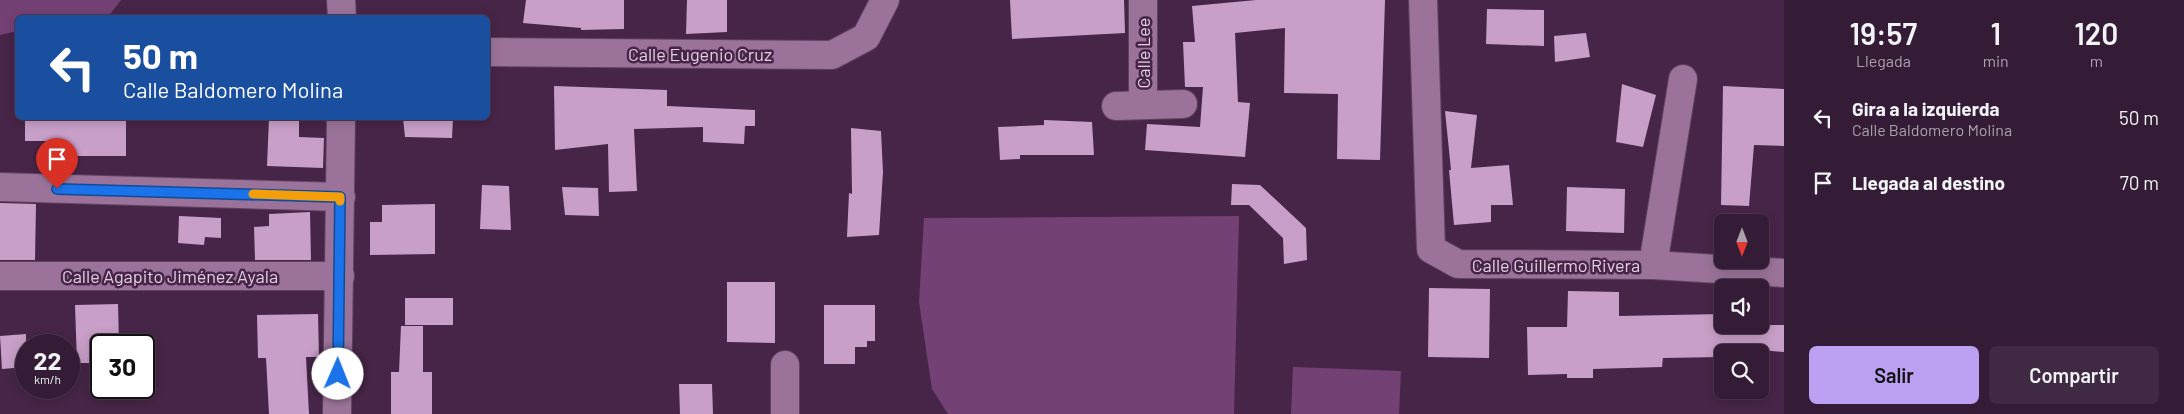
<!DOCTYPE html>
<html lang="es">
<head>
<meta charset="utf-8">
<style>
  body { margin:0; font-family:Barlow,sans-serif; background:#402942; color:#f1f3f6; height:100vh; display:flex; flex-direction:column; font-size:19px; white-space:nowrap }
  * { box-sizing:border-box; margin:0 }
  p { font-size:16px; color:#aaa1ad }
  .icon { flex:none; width:28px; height:28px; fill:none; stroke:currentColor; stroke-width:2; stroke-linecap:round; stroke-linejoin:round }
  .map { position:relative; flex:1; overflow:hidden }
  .panel { display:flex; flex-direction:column; background:#351c36; width:400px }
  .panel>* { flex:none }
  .top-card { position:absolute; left:15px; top:15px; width:475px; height:105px; border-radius:8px; box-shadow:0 2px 12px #0003,0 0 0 1px #4f3a51; background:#1a4fa0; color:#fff; overflow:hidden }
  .needle { width:32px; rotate:180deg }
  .fabs { position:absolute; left:1714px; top:214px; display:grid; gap:10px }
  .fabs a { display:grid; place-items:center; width:55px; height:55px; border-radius:8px; background:#351c36; box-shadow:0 2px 12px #0003,0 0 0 1px #4f3a51; font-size:25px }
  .speed { position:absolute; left:15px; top:334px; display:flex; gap:10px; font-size:25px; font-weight:700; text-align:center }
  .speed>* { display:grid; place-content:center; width:65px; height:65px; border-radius:50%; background:#351c36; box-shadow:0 2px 12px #0003,0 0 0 1px #4f3a51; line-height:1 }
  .speed small { font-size:12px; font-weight:400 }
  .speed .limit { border:2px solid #111; border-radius:8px; background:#fff; color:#111 }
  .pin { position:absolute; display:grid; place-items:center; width:42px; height:42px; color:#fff; margin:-51px -21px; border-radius:50% 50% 50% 0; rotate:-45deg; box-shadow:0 0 5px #0007 }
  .pin .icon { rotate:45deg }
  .me { position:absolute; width:55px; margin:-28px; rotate:1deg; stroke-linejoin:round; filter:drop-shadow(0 0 4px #0008) }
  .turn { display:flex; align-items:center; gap:18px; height:105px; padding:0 25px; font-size:22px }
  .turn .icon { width:65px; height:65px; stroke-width:2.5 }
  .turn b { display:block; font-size:35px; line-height:42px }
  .eta { display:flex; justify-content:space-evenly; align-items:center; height:85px; text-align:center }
  .eta b { font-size:30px; font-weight:600; line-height:35px }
  .action { display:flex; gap:10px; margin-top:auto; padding:10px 25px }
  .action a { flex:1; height:58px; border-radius:8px; background:#bca0f2; color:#111; font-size:20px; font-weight:600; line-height:58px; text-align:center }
  .action a+a { background:#402942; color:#f1f3f6 }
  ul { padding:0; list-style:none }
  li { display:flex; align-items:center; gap:15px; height:65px; padding:0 25px }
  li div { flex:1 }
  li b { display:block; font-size:19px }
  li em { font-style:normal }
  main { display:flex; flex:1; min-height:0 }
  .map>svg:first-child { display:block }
  .green { fill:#744175 }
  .building { fill:#c89fc8 }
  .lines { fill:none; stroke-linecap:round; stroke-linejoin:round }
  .minor-casing { stroke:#5f4260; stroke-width:30 }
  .minor { stroke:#9b739a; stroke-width:28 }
  .route-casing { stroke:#114b97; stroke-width:12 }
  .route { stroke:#1a73e8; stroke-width:9 }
  .slow { stroke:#f59e0b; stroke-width:9 }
  .labels { text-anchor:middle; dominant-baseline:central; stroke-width:5; stroke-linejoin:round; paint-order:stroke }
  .street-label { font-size:18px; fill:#e3cee3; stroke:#472548 }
</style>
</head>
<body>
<main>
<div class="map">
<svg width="1784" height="414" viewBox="0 0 1784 414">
  <rect width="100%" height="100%" fill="#472548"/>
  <g class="green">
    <polygon points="0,0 121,0 108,17 18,18 17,31 0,35"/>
    <polygon points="1239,216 1234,414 948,414 932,389 919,302 924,218"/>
    <polygon points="1293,367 1401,371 1399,414 1291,414"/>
  </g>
  <g class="building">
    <polygon points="526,0 624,0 624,29 581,30 581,28 523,23"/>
    <polygon points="687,0 727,0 727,32 686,34"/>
    <polygon points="1010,0 1124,0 1125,33 1012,39"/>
    <polygon points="1256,0 1385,0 1380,160 1337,159 1338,94 1284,93 1285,28 1235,33 1238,102 1250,103 1245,157 1145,150 1147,124 1200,127 1203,87 1185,87 1183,42 1195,42 1192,6"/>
    <polygon points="1487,9 1544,10 1544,46 1486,44"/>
    <polygon points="1586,33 1590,57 1555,62 1554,36"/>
    <polygon points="1622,84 1656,95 1643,147 1616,142"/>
    <polygon points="554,86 667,90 667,106 755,110 755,126 745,126 744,144 703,142 703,127 634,129 637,191 609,192 608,144 555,150"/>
    <polygon points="1723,86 1784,89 1784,146 1754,145 1749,206 1721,205"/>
    <polygon points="1445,111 1477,115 1471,168 1509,165 1513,205 1491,205 1491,222 1454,225 1449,170 1451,170"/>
    <polygon points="25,118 126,118 126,156 59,156 59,141 25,141"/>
    <polygon points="269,118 299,118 299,137 324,138 323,168 267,166"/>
    <polygon points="403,118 453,118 452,138 405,137"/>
    <polygon points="1044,120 1092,122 1094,155 1020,155 1020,159 1000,160 998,127 1044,125"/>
    <polygon points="851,128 881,131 883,172 879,235 847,237 849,193 852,194"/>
    <polygon points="1232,184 1260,185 1306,228 1307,260 1284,264 1283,238 1249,205 1231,205"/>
    <polygon points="482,185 509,186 511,230 480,229"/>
    <polygon points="562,187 598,188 599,216 565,215"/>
    <polygon points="1567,187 1625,189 1624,233 1566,231"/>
    <polygon points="0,203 36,204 35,260 0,260"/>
    <polygon points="435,204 435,254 370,255 370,222 382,222 382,205"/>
    <polygon points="310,212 311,260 255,260 254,227 269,226 269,214"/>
    <polygon points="179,216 221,218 221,238 205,237 204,245 178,243"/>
    <polygon points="727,282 775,282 775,343 727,342"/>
    <polygon points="1429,288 1490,289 1489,358 1428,357"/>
    <polygon points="1568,291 1619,292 1619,316 1722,314 1722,325 1784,325 1784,352 1750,349 1750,352 1722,352 1722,357 1663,358 1662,367 1593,369 1593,378 1567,378 1567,374 1528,375 1527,327 1567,327"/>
    <rect x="405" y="298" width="48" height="27"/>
    <polygon points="118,304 119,345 101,345 101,363 77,363 75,305"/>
    <polygon points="824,305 875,305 875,341 867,341 867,347 855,347 855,364 824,364"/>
    <polygon points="318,314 319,357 306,357 309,414 269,414 266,358 258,358 257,315"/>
    <polygon points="401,326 423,326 423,372 432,372 432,414 391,414 391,372 399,372"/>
    <polygon points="26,334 26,367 2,369 0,336"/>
    <polygon points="679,384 712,384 713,414 680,414"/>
  </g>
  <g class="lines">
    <defs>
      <g id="minor">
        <polyline points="341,0 342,18"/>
        <polyline points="1143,0 1143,105"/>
        <polyline points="1423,0 1431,249 1458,264 1653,265 1784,273"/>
        <polyline points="488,52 832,55 866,37 885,0"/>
        <polyline points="1116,106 1183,104"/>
        <polyline points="0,187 341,197"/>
        <polyline points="1653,265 1683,79"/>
        <polyline points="0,276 340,276"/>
        <polyline points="337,414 341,118"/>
        <polyline points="785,414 785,365"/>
      </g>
    </defs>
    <use href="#minor" class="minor-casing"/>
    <use href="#minor" class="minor"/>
  </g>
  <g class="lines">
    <defs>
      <polyline id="route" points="57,189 340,197 338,374"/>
    </defs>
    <use href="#route" class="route-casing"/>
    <use href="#route" class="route"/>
    <polyline class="slow" points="253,194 340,197 340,201"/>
  </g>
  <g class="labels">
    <g class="street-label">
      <text transform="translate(1143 53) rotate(-90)">Calle Lee</text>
      <text x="700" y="54">Calle Eugenio Cruz</text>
      <text x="1556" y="265">Calle Guillermo Rivera</text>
      <text x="170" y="276">Calle Agapito Jiménez Ayala</text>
    </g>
  </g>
</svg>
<div class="fabs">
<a><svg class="needle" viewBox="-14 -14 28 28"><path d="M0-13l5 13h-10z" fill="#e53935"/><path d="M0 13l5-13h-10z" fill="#aaa1ad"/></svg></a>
<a><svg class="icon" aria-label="sound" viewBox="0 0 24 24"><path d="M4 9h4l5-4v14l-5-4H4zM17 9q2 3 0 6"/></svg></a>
<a><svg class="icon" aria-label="search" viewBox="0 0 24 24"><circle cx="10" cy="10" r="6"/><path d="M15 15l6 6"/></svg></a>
</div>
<div class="speed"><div>22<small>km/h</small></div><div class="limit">30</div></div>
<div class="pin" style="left:57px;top:189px;background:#d93025"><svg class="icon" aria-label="arrive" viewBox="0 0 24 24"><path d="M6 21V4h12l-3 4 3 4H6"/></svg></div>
<svg class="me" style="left:338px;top:374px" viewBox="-20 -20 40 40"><circle r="19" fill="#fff"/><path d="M0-13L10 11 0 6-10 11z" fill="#1a73e8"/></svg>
<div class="top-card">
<div class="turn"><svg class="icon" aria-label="left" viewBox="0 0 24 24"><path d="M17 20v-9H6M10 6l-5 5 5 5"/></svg><div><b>50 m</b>Calle Baldomero Molina</div></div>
</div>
</div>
<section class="panel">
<div class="eta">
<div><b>19:57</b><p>Llegada</p></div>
<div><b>1</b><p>min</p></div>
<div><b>120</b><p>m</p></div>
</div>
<ul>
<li><svg class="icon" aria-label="left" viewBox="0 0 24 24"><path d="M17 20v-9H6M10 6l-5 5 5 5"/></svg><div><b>Gira a la izquierda</b><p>Calle Baldomero Molina</p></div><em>50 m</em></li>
<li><svg class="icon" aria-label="arrive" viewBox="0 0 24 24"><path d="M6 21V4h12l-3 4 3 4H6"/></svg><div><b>Llegada al destino</b></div><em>70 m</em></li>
</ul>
<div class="action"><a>Salir</a><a>Compartir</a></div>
</section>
</main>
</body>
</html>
